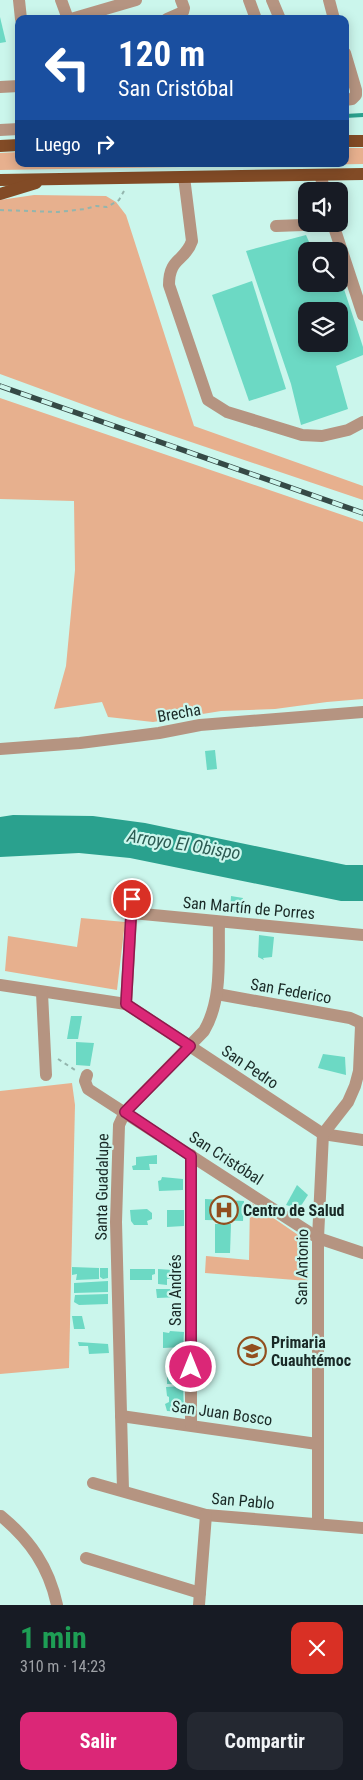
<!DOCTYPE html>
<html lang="es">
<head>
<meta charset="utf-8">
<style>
  body { margin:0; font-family:"Roboto Condensed",sans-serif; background:#242831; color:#f1f3f6; height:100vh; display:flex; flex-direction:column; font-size:19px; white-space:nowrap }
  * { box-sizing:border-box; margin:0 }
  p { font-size:16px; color:#9ea1a6 }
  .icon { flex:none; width:28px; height:28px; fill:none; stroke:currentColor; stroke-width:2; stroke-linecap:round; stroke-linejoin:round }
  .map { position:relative; height:1605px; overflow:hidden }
  .drawer { display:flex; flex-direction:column; background:#171b24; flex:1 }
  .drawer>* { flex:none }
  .banner { position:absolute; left:15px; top:15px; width:334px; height:152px; border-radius:10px; box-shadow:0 2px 12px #0003; background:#1a4fa0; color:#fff; overflow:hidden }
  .tools { position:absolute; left:298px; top:182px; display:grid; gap:10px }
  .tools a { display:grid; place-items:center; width:50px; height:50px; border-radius:10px; background:#171b24; box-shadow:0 2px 12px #0003; font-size:25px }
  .pin { position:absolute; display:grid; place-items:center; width:42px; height:42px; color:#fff; margin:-21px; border:2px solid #fff; border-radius:50%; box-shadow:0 1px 5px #0007 }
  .me { position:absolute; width:55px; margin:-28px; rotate:0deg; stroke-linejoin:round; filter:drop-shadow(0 0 4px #0008) }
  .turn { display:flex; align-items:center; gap:18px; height:105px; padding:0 20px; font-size:22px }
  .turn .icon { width:65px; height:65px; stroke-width:2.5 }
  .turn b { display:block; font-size:35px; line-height:42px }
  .then { display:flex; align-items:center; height:48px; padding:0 20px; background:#0003; gap:10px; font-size:19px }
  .round { display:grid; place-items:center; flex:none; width:52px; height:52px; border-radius:10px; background:#242831 }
  .headline { display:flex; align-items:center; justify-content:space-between; height:85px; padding:0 20px }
  h1 { font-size:30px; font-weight:700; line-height:38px; color:#1e9e55 }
  .primary-button { display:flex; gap:10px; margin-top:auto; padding:10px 20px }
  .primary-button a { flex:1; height:58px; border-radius:10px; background:#db2777; color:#fff; font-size:20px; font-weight:700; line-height:58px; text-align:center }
  .primary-button a+a { background:#242831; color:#f1f3f6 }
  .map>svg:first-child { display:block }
  .green { fill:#e7b08e }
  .water { fill:#2aa18e }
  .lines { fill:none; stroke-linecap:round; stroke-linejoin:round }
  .stream { stroke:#2aa18e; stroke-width:4 }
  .building { fill:#6cd9c4; fill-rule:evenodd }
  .path { stroke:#93b5ad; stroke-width:2; stroke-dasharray:4 4; stroke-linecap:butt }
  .minor { stroke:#b59481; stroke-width:12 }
  .major { stroke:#824b26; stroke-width:12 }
  .rail-casing { stroke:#354a46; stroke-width:5.5 }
  .rail { stroke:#cbf6ec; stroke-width:4; stroke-dasharray:11; stroke-linecap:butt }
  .route-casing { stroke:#8e194d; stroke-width:12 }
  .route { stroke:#db2777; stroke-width:9 }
  .labels { text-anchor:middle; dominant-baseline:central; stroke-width:4.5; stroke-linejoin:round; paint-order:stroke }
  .street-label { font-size:16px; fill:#192926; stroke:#cbf6ec }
  .poi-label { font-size:16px; font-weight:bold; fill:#192926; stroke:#cbf6ec; text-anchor:start }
  .water-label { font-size:18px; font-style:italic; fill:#2c5b52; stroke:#cbf6ec }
</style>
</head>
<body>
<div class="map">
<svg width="363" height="1605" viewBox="0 0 363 1605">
  <rect width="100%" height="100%" fill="#cbf6ec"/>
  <g class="green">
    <polygon points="345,148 363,148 363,164 0,170 0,153 19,152 19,164 345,164"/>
    <polygon points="34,195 106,196 116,202 126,215 194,426 363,486 363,500 120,418 0,374 0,200"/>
    <polygon points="0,398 363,522 363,699 327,702 275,709 221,711 153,722 108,717 102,702 54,709 66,666 75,570 74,501 0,499"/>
    <polygon points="81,918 125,922 117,990 5,971 8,936 77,947"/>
    <polygon points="72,1083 75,1105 69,1368 0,1374 0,1091"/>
    <polygon points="250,1202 307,1241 308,1281 205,1273 206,1256 249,1260"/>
  </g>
  <polygon class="water" points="13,815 93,816 145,823 346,865 363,865 363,901 341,901 130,858 79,853 0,857 0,817"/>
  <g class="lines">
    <polyline class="stream" points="345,116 363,115"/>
  </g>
  <g class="building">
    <polygon points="0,17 6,42 0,43"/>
    <path d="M306,235l7,16h-7v33h33v-10l24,73v8l-27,11 12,43 -47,16 -10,-41 -45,-133zM306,311h33v33h-33z"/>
    <polygon points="252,281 286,389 249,401 212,295"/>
    <polygon points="215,750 217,769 207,770 205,751"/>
    <polygon points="231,896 243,898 241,913 230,913"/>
    <polygon points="259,935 274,937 272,957 263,958 264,960 258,957"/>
    <polygon points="71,1016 82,1016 78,1039 67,1039"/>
    <polygon points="76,1042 94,1043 90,1066 76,1065"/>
    <polygon points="323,1054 345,1057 346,1075 318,1068"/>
    <polygon points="157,1155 157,1164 149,1164 150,1170 133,1170 132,1166 136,1165 136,1157"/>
    <polygon points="162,1177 183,1179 183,1190 159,1191 158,1181 161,1180"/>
    <polygon points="297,1185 308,1195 299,1209 286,1205"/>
    <polygon points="205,1199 244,1201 243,1221 205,1220"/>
    <polygon points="147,1209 152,1213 152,1219 147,1221 148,1225 134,1225 131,1221 130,1210"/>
    <polygon points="167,1210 184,1210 184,1226 167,1227"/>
    <polygon points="215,1224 231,1224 230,1253 215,1253"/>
    <polygon points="175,1265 182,1265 182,1279 167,1279 167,1285 158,1284 158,1269 173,1270"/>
    <polygon points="72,1267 99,1268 99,1279 76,1280 77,1274 72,1275"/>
    <polygon points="100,1268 108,1268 108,1278 103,1279 100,1277"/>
    <polygon points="130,1269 155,1269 155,1274 152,1275 152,1280 130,1280"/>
    <polygon points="108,1281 108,1292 74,1293 74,1283"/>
    <polygon points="173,1281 182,1283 181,1297 157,1298 156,1289 172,1289"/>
    <polygon points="108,1294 108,1304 79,1305 74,1302 75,1295"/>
    <polygon points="72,1316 82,1316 85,1329 74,1329"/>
    <polygon points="170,1331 184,1332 183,1347 163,1348 163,1332 169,1333"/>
    <polygon points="78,1342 108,1344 109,1353 89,1354 88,1346 79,1346"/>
    <polygon points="167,1368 175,1368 175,1375 184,1375 184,1384 167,1384"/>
    <polygon points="183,1386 184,1412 167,1411 165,1404 169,1402 169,1397 167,1396 166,1387"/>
  </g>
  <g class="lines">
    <g class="path">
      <polyline points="0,210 58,212 85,209 96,206 107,207 119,200 124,191"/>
      <polyline points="58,1059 75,1070"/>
    </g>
    <g class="minor">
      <polyline points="19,0 21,19"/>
      <polyline points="61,0 68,19"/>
      <polyline points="249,0 256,19"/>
      <polyline points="272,0 280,19"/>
      <polyline points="329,0 334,19"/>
      <polyline points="71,19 136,0"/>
      <polyline points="167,19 183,12 184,8 181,0"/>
      <polyline points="345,53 356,90 356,95 352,99 345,100"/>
      <polyline points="0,87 19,86"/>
      <polyline points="0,130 19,129"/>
      <polyline points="320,175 325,191"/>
      <path d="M184,177l8,64c-7,21 -23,16 -23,44l39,115 19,12 75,23 20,1 26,-6 15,-8"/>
      <polyline points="333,224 363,315"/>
      <polyline points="276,226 331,224"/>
      <polyline points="0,749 80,743 159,733 200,725 363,712"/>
      <polyline points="132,913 363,935"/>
      <polyline points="0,985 126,1004 323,1134 363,1140"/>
      <polyline points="42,993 46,1075"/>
      <polyline points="217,994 350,1018 359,1022 361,1026 359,1071 355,1086 348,1102 323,1134 318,1238 318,1524"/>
      <polyline points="126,1004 133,885"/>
      <polyline points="87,1075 85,1081 88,1089 318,1238 363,1253"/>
      <polyline points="121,1416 317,1444"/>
      <polyline points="191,1425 191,1155"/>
      <polyline points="93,1483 206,1515 363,1528"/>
      <path d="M123,1490l-7,-268 3,-97 6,-13 79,-81c19,-32 14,-74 15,-109"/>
      <path d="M1,1516c29,24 48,51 56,89"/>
      <polyline points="86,1558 200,1593"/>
      <polyline points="199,1605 206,1515"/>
    </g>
    <g class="major">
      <polyline points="345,141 363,141"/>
      <polyline points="0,146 19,145"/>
      <polyline points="0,180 363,174"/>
      <polyline points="0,194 36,183"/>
    </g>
    <defs>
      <polyline id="rail" points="0,386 363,513"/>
    </defs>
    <use href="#rail" class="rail-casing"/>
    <use href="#rail" class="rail"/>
  </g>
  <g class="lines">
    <defs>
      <polyline id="route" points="132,899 126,1004 190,1046 125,1112 191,1156 191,1367"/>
    </defs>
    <use href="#route" class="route-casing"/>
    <use href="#route" class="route"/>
  </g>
  <defs>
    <symbol id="hospital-ring" viewBox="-11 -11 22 22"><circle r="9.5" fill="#cbf6ec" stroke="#924f1f" stroke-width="1.5"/><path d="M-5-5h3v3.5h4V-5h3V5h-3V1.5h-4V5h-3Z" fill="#924f1f"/></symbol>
    <symbol id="school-ring" viewBox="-11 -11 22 22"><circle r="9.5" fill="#cbf6ec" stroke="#924f1f" stroke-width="1.5"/><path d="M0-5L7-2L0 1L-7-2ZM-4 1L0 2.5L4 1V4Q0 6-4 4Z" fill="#924f1f"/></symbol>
  </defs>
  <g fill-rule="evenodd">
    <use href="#hospital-ring" x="208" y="1194" width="32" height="32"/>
    <use href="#school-ring" x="236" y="1335" width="32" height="32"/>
  </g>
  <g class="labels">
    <g class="street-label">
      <text transform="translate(179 713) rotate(-10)">Brecha</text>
      <text transform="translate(249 908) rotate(5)">San Martín de Porres</text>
      <text transform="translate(291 991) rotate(10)">San Federico</text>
      <text transform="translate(250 1067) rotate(34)">San Pedro</text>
      <text transform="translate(226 1158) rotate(33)">San Cristóbal</text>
      <text transform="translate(102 1187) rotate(-89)">Santa Guadalupe</text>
      <text transform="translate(302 1267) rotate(-89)">San Antonio</text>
      <text transform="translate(175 1290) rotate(-90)">San Andrés</text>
      <text transform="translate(222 1413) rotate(8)">San Juan Bosco</text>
      <text transform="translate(243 1501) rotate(5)">San Pablo</text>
    </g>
    <g class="poi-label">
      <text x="243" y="1210">Centro de Salud</text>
      <text x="271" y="1342">Primaria<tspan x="271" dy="18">Cuauhtémoc</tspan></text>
    </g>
    <g class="water-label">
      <text transform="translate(184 844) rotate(9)">Arroyo El Obispo</text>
    </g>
  </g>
</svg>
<div class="tools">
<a><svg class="icon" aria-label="sound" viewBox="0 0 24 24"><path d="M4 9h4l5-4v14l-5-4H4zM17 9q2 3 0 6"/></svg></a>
<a><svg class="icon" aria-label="search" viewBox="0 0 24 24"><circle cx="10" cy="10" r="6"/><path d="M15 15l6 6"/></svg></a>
<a><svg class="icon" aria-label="layers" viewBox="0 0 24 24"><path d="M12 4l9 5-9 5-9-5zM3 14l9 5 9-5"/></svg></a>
</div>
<div class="pin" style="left:132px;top:899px;background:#d93025"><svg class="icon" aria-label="arrive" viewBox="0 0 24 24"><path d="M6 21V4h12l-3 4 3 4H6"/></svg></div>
<svg class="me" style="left:191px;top:1367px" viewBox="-20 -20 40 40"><circle r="17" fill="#db2777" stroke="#fff" stroke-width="3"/><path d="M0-11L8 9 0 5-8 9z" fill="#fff"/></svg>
<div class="banner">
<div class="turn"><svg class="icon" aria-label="left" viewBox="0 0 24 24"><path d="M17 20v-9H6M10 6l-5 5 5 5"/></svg><div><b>120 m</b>San Cristóbal</div></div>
<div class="then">Luego<svg class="icon" aria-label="right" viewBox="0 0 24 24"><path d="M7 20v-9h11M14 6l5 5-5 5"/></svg></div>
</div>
</div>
<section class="drawer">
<div class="headline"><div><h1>1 min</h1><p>310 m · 14:23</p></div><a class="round" style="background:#d93025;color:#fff"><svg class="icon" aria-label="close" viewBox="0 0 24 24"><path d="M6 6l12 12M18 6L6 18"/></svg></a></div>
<div class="primary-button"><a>Salir</a><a>Compartir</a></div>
</section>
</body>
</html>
